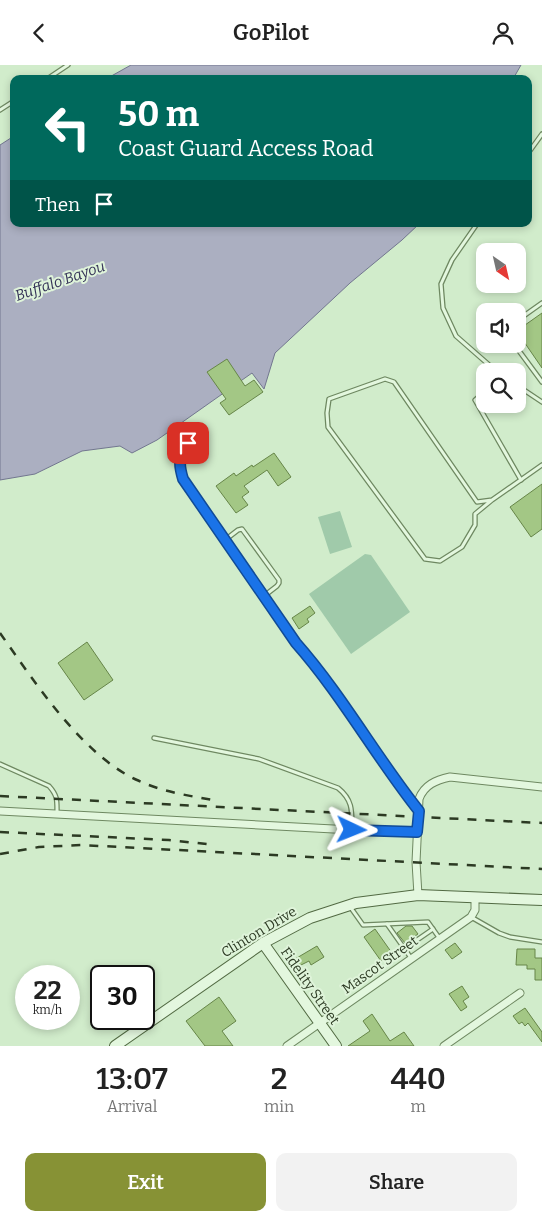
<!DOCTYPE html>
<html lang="en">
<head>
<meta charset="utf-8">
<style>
  body { margin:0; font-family:Bitter,serif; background:#f2f2f2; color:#222; height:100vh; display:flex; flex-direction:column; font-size:19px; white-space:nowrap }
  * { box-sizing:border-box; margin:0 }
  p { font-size:16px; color:#767676 }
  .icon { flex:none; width:28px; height:28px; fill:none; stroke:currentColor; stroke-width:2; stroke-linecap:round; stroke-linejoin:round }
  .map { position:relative; height:981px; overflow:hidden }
  .side { display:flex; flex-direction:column; background:#fff; flex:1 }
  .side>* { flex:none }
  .hud { position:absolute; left:10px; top:10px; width:522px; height:152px; border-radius:10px; box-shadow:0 2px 8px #0003; background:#00695c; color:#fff; overflow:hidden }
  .needle { width:32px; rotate:146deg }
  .buttons { position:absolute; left:476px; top:178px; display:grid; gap:10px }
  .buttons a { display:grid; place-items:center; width:50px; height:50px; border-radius:10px; background:#fff; box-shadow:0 2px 8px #0003; font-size:25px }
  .speed { position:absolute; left:15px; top:900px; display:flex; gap:10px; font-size:25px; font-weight:700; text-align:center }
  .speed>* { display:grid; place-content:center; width:65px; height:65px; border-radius:50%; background:#fff; box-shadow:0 2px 8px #0003; line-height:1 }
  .speed small { font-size:12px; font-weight:400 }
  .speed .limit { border:2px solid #111; border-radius:8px; background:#fff; color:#111 }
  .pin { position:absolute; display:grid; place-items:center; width:42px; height:42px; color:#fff; margin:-21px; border-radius:10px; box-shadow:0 2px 8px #0006 }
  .me { position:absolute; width:55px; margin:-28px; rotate:92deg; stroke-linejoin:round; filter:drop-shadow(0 0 4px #0008) }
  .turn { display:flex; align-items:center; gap:18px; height:105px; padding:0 25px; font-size:22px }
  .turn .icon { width:65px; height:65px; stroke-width:2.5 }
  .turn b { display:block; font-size:35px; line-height:42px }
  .then { display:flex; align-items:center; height:48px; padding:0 25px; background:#0003; gap:10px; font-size:19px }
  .eta { display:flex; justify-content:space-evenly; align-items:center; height:85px; text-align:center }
  .eta b { font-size:30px; font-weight:600; line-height:35px }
  .button { display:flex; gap:10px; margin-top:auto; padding:10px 25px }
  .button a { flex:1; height:58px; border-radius:10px; background:#879235; color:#fff; font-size:20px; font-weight:600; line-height:58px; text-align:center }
  .button a+a { background:#f2f2f2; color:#222 }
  header { display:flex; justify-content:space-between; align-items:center; height:65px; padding:0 25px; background:#fff; font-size:22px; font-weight:600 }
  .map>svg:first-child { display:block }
  .green { fill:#a0caaa }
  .water { fill:#abafc1; stroke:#72768f }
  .building { fill:#a3c785; stroke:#668548 }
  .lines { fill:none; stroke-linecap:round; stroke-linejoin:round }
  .lane-casing { stroke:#6e8861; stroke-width:5.5 }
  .street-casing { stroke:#6e8861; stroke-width:9 }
  .secondary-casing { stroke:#526a43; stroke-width:12 }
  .lane { stroke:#e3f7de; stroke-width:3 }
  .street { stroke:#e3f7de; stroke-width:7 }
  .secondary { stroke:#e3f7de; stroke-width:10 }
  .rail { stroke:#2c3a23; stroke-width:2.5; stroke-dasharray:9 9; stroke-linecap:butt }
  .route-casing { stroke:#114b97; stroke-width:12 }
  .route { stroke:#1a73e8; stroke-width:9 }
  .labels { text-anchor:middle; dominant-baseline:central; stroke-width:4; stroke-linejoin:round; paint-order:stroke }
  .street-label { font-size:14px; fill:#2c3a23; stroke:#dff4da }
  .water-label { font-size:15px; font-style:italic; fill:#353358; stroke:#dff4da }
</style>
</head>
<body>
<header><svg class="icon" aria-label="back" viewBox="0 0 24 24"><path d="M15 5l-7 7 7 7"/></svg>GoPilot<svg class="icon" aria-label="person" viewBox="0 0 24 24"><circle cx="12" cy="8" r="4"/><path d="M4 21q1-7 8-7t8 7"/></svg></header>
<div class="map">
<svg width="542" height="981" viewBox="0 0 542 981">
  <rect width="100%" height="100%" fill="#d1eccb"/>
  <g class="green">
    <polygon points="340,446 352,482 330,489 318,452"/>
    <polygon points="365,489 371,490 410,547 351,589 309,529"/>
  </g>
  <g class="water">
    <polygon points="131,0 521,0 513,14 106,14"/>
    <polygon points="14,71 14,159 419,159 402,175 350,218 275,288 264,324 252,308 157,375 132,388 120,381 82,386 35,409 0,415 0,80"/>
  </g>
  <g class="building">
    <polygon points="542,248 542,303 518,268 518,265"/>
    <polygon points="227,294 245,321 254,315 263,327 229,350 220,338 226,334 207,307"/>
    <polygon points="274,388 291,412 278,421 267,405 244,421 249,427 242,432 248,440 236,448 216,421 234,408 236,411 252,400 253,402"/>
    <polygon points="542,419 542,464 531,472 510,442"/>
    <polygon points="310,541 315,548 307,554 309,557 299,564 292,553"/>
    <polygon points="87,577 113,615 84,635 58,598"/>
    <polygon points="406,861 412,861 418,869 405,878 397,868"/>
    <polygon points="375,864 392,888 381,896 364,872"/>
    <polygon points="455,878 462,887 452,894 445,885"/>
    <polygon points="317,881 324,892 311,900 309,896 299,901 295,894"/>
    <polygon points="517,884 535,884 535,893 542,893 542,915 535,915 535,904 527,904 527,900 516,900"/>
    <polygon points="462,921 469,932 463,936 467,942 461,946 449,929"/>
    <polygon points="219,932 236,956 222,966 233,981 205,981 186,956"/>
    <polygon points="525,943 542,967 542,977 528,958 525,961 522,957 519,959 513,951"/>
    <polygon points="372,949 390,976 404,967 414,981 348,981 370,966 363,956"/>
  </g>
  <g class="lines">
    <defs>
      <g id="lane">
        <polyline points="47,14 68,0"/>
        <polyline points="0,45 14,36"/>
        <polyline points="529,87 542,69"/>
        <polyline points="477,159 452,195 441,219 443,243 456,271 496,306"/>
        <polyline points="518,255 542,238"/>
        <polyline points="514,279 542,317"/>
        <polyline points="518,321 542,337"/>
        <polyline points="485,326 475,335 521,415"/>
        <path d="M197,371c-17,12 -20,22 -14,42l113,165 20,23 85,122 16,21"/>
        <polyline points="492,435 475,449 475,460 462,482 440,496 425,494 328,362 327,348 329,334 385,314 394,317 477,437 492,435 542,400"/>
        <polyline points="225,475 238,465 242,464 279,515 279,518 277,521 264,531"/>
        <path d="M154,673l105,21 79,29c15,12 14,23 14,42"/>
        <path d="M0,699l49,22c9,10 8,15 8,28"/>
        <polyline points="351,843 363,860 428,857 440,874"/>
        <polyline points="471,852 499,868 510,872 542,877"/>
        <polyline points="387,859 411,893"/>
        <polyline points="404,884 433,864"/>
      </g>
      <g id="street">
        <polyline points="0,746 352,765 417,767"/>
        <path d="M418,830l-2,-33 3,-63c5,-14 17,-19 31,-22l92,10"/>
        <polyline points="287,981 471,852 475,845 475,832"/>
        <polyline points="444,981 520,928"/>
      </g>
      <g id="secondary">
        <polyline points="263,878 336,981"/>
        <polyline points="115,981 263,878 310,853 356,838 418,830 542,835"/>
      </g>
    </defs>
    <use href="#lane" class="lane-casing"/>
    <use href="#street" class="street-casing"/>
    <use href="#secondary" class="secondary-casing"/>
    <use href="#lane" class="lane"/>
    <use href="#street" class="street"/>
    <use href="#secondary" class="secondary"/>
    <g class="rail">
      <path d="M0,568c34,48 82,122 137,147 25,12 54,16 81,21"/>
      <polyline points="0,731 542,758"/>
      <polyline points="0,767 169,775 215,780"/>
      <polyline points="0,789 39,782 81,780 542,804"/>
    </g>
  </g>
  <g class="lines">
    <defs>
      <path id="route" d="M188,378c-9,14 -10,19 -5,36l113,164c46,52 80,114 123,168l-2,21 -65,-2"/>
    </defs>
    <use href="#route" class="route-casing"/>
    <use href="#route" class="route"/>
  </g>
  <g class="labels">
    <g class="street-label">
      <text transform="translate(259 867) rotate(-31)">Clinton Drive</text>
      <text transform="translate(380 900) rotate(-35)">Mascot Street</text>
      <text transform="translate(310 921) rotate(55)">Fidelity Street</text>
    </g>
    <g class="water-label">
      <text transform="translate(60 216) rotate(-19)">Buffalo Bayou</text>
    </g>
  </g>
</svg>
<div class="buttons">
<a><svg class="needle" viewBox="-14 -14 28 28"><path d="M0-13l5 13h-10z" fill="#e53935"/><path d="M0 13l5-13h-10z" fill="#767676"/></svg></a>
<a><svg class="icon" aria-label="sound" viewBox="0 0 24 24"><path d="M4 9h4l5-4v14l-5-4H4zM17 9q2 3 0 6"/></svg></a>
<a><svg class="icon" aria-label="search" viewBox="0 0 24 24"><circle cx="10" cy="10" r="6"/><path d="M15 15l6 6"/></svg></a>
</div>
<div class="speed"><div>22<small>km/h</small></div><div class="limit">30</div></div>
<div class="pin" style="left:188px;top:378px;background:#d93025"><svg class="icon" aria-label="arrive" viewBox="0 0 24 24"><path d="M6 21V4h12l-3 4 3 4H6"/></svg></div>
<svg class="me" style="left:352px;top:765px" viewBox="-20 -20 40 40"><path d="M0-17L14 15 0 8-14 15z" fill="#1a73e8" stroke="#fff" stroke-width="4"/></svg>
<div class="hud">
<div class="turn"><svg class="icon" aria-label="left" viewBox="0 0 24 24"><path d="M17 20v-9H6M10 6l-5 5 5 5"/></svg><div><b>50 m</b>Coast Guard Access Road</div></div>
<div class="then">Then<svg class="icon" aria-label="arrive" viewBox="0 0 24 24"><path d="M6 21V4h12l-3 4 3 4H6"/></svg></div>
</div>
</div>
<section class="side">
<div class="eta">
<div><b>13:07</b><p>Arrival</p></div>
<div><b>2</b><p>min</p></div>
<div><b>440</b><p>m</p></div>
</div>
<div class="button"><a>Exit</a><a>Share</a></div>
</section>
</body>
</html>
